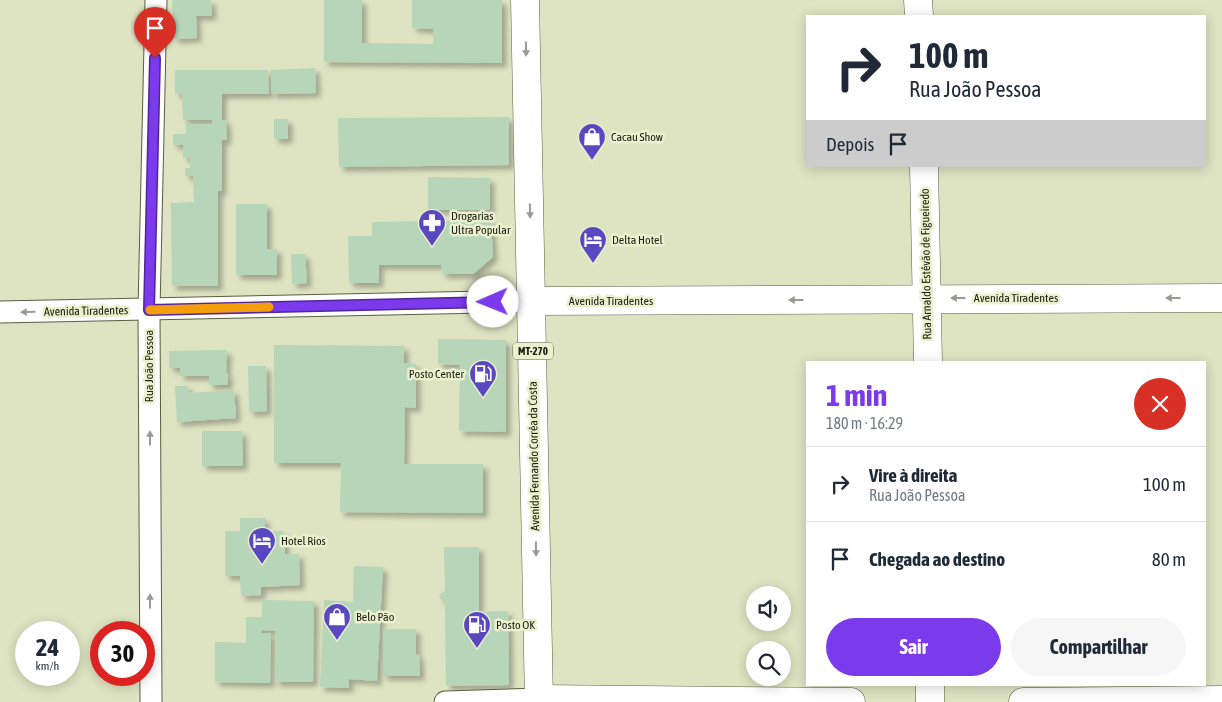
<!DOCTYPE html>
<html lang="pt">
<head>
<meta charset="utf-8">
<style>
  body { margin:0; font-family:"Asap Condensed",sans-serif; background:#f6f6f7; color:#1f2937; height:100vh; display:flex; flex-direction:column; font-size:19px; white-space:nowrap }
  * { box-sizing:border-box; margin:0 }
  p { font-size:16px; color:#747a83 }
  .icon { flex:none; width:28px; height:28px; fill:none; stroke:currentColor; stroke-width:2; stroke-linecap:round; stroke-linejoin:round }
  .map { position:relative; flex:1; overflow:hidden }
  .drawer { position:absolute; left:806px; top:361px; width:400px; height:325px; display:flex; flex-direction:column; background:#fff; border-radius:0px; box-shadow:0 2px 12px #0003 }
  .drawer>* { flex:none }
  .top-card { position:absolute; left:806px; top:15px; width:400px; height:152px; border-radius:0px; box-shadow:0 2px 12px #0003; background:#fff; color:#1f2937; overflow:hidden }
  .tools { position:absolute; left:746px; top:586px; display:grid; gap:10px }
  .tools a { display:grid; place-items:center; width:45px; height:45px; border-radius:50%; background:#fff; box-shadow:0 2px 12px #0003; font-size:25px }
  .speed { position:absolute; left:15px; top:621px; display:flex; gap:10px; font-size:25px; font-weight:700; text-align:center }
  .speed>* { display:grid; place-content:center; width:65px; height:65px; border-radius:50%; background:#fff; box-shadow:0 2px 12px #0003; line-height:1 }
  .speed small { font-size:12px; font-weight:400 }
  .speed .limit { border:8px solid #d22; background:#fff; color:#111 }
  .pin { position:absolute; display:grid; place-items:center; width:42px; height:42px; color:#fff; margin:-51px -21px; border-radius:50% 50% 50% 0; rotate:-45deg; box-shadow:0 0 5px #0007 }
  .pin .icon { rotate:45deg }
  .me { position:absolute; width:55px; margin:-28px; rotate:269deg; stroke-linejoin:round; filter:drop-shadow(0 0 4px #0008) }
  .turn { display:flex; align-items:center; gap:18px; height:105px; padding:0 20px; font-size:22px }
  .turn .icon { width:65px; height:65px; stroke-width:2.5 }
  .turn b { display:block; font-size:35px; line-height:42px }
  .then { display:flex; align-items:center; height:48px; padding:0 20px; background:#0003; gap:10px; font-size:19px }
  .round { display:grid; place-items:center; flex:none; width:52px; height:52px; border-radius:26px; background:#f6f6f7 }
  .summary { display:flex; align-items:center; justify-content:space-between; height:85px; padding:0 20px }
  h1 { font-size:30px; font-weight:700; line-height:38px; color:#7c3aed }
  .button { display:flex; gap:10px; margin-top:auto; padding:10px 20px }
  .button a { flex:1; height:58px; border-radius:30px; background:#7c3aed; color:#fff; font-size:20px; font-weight:700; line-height:58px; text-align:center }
  .button a+a { background:#f6f6f7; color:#1f2937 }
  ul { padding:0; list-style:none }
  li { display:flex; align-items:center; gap:15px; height:75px; padding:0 20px; border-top:1px solid #e0e1e3 }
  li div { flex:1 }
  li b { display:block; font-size:19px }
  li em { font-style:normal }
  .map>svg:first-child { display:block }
  .building { fill:#b6d5b9; filter:url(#shadow) }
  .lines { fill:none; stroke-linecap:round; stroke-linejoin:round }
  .street-casing { stroke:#5a5e41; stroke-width:23 }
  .secondary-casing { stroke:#5a5e41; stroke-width:29 }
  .primary-casing { stroke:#5a5e41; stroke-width:29 }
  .street { stroke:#fff; stroke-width:21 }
  .secondary { stroke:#fff; stroke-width:28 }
  .primary { stroke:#fff; stroke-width:28 }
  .oneway { fill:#9b9b96 }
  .route-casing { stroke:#51269a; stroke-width:12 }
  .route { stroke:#7c3aed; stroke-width:9 }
  .slow { stroke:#f59e0b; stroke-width:9 }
  .labels { text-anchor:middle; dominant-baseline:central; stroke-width:5; stroke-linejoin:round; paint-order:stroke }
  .shield { fill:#ebf0ce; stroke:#5d5f4c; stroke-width:1 }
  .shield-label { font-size:11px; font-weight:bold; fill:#202115 }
  .poi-label { font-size:12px; fill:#202115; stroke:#ebf0ce; text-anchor:start }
  .street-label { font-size:12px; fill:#202115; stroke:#ebf0ce }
</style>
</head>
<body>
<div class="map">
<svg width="1222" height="702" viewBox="0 0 1222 702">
  <defs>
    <filter id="shadow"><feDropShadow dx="4.5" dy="4.5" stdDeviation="2.5" flood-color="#0004"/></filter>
  </defs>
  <rect width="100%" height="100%" fill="#dee3c2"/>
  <g class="building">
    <polygon points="172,0 211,0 212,16 196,16 197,38 174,39"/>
    <polygon points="324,0 362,0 362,43 433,44 433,29 412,28 412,0 502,0 502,63 324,62"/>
    <polygon points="315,68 316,93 272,94 271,70"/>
    <polygon points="175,70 268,70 269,94 222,94 222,120 226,120 227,140 222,140 222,191 218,191 218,286 172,286 171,203 194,202 193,176 185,176 185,168 190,168 190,158 183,158 183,145 173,145 173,134 186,134 186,124 212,124 212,120 183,120 182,94 175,94"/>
    <polygon points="509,117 509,165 339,167 338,118"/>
    <rect x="274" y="119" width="14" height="20"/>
    <polygon points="428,177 490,178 490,210 428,210"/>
    <polygon points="236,204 267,204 267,249 277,249 277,275 236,275"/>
    <polygon points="491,220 493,257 473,274 442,274 441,265 379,265 379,283 349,283 348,236 372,236 372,222"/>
    <polygon points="291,254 305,254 307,283 292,284"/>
    <polygon points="438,339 506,340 506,432 459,431 460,365 438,364"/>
    <polygon points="274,345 404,346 404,363 416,364 416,408 405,407 404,464 483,464 483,513 340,512 341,463 274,463"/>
    <polygon points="227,350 226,373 228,373 228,385 209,385 209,376 180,376 180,368 169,368 169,351"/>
    <polygon points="248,366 266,366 267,411 249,412"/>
    <polygon points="175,386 188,386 189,393 234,390 236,418 177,422"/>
    <polygon points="202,431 242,431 243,466 202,466"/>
    <polygon points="240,518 265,518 265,531 284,531 285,554 299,554 300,585 261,587 261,595 241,596 240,576 225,576 225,531 240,531"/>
    <polygon points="444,547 479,547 479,612 508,611 509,685 446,686 445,601 441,600 439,596 441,593 445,591"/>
    <polygon points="354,566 383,567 377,681 349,679 349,688 320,687 324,600 353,602"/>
    <polygon points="262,600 314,601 313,682 275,682 275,631 262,630 262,633 271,633 270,683 215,682 215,642 246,643 246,617 262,617"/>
    <polygon points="383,629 416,629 416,655 419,654 420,676 383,676"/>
  </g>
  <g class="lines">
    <defs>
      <g id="street">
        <polyline points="0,312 532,301"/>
        <polyline points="151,702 149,310 156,0"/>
        <polyline points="445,702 539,699"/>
      </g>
      <polyline id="secondary" points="532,301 1222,298"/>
      <g id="primary">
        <polyline points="525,0 539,702"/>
        <polyline points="918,0 919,16"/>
        <polyline points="924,166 928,362"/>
        <polyline points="930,685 930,702"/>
        <polyline points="539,699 851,702"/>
        <polyline points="1023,702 1222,700"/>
      </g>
    </defs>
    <use href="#street" class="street-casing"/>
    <use href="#secondary" class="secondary-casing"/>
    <use href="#primary" class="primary-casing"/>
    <use href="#street" class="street"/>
    <use href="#secondary" class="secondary"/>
    <use href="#primary" class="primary"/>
  </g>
  <defs><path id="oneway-solid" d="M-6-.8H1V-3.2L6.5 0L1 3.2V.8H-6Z" transform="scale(1.25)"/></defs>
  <g class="oneway">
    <use href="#oneway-solid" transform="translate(526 49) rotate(89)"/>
    <use href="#oneway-solid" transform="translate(530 211) rotate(89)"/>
    <use href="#oneway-solid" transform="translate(958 298) rotate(180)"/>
    <use href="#oneway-solid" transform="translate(1173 298) rotate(180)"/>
    <use href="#oneway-solid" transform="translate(796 300) rotate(180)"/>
    <use href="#oneway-solid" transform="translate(28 312) rotate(179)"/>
    <use href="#oneway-solid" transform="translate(150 438) rotate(-90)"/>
    <use href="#oneway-solid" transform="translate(536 549) rotate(89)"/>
    <use href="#oneway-solid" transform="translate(150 601) rotate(-90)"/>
  </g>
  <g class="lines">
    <defs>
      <polyline id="route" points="155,58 149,310 493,302"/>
    </defs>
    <use href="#route" class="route-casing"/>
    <use href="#route" class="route"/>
    <polyline class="slow" points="150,310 269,307"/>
  </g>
  <defs>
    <symbol id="shop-pin" viewBox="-11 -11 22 30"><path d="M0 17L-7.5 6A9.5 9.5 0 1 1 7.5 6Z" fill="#5a48c0" stroke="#ebf0ce"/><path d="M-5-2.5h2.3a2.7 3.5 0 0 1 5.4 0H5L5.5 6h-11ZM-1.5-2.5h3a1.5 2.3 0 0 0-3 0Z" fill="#fff"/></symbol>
    <symbol id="pharmacy-pin" viewBox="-11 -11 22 30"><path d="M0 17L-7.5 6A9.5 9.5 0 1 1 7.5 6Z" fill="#5a48c0" stroke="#ebf0ce"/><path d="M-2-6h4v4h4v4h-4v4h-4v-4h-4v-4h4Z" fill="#fff"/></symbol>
    <symbol id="hotel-pin" viewBox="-11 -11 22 30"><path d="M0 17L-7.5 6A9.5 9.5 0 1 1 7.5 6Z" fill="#5a48c0" stroke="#ebf0ce"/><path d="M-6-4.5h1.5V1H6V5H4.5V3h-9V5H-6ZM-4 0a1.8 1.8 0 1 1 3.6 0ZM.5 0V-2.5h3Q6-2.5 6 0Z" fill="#fff"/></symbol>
    <symbol id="fuel-pin" viewBox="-11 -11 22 30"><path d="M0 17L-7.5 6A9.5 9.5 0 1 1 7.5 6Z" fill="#5a48c0" stroke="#ebf0ce"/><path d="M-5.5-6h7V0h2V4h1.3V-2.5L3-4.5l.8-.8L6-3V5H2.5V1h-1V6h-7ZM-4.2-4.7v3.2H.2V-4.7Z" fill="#fff"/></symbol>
  </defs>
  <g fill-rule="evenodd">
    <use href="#shop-pin" x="576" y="121" width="32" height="43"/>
    <use href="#pharmacy-pin" x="416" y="207" width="32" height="43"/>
    <use href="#hotel-pin" x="577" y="224" width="32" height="43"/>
    <use href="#fuel-pin" x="467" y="358" width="32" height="43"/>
    <use href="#hotel-pin" x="246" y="525" width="32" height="43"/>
    <use href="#shop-pin" x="321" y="601" width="32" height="43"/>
    <use href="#fuel-pin" x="461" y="609" width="32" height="43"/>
  </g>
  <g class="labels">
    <rect class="shield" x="513" y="342.5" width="40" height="17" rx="4"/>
    <g class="shield-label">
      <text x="533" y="351">MT-270</text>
    </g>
    <g class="poi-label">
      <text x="611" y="137">Cacau Show</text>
      <text x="451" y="216">Drogarias<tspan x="451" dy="14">Ultra Popular</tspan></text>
      <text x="612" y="240">Delta Hotel</text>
      <text x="464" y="374" text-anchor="end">Posto Center</text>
      <text x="281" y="541">Hotel Rios</text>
      <text x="356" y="617">Belo Pão</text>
      <text x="496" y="625">Posto OK</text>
    </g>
    <g class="street-label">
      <text transform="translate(926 264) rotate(-91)">Rua Arnaldo Estêvão de Figueiredo</text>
      <text x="1016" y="298">Avenida Tiradentes</text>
      <text x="611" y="301">Avenida Tiradentes</text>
      <text transform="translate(86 311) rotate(-1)">Avenida Tiradentes</text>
      <text transform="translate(149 366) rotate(-90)">Rua João Pessoa</text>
      <text transform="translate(534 456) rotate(-91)">Avenida Fernando Corrêa da Costa</text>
    </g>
  </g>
</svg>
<div class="tools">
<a><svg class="icon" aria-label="sound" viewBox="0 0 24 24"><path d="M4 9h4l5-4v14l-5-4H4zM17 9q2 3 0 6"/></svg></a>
<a><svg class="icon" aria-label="search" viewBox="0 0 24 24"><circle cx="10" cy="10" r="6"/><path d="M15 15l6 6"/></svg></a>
</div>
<div class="speed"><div>24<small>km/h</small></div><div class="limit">30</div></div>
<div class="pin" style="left:155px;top:58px;background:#d93025"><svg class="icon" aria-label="arrive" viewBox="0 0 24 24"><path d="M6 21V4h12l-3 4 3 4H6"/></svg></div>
<svg class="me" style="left:493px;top:302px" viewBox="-20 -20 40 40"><circle r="19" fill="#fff"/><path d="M0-13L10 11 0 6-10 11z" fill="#7c3aed"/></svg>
<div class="top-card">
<div class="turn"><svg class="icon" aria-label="right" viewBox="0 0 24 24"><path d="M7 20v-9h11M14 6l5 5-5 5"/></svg><div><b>100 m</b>Rua João Pessoa</div></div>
<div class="then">Depois<svg class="icon" aria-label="arrive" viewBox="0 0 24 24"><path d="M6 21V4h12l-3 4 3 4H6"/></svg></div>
</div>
<section class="drawer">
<div class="summary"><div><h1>1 min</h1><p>180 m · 16:29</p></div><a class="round" style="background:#d93025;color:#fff"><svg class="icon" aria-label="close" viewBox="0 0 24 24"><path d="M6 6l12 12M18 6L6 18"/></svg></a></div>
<ul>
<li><svg class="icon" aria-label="right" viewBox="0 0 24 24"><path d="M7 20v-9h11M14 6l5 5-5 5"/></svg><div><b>Vire à direita</b><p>Rua João Pessoa</p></div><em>100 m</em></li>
<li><svg class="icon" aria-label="arrive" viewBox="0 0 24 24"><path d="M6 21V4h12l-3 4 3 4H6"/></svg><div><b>Chegada ao destino</b></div><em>80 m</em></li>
</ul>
<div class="button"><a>Sair</a><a>Compartilhar</a></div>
</section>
</div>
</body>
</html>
